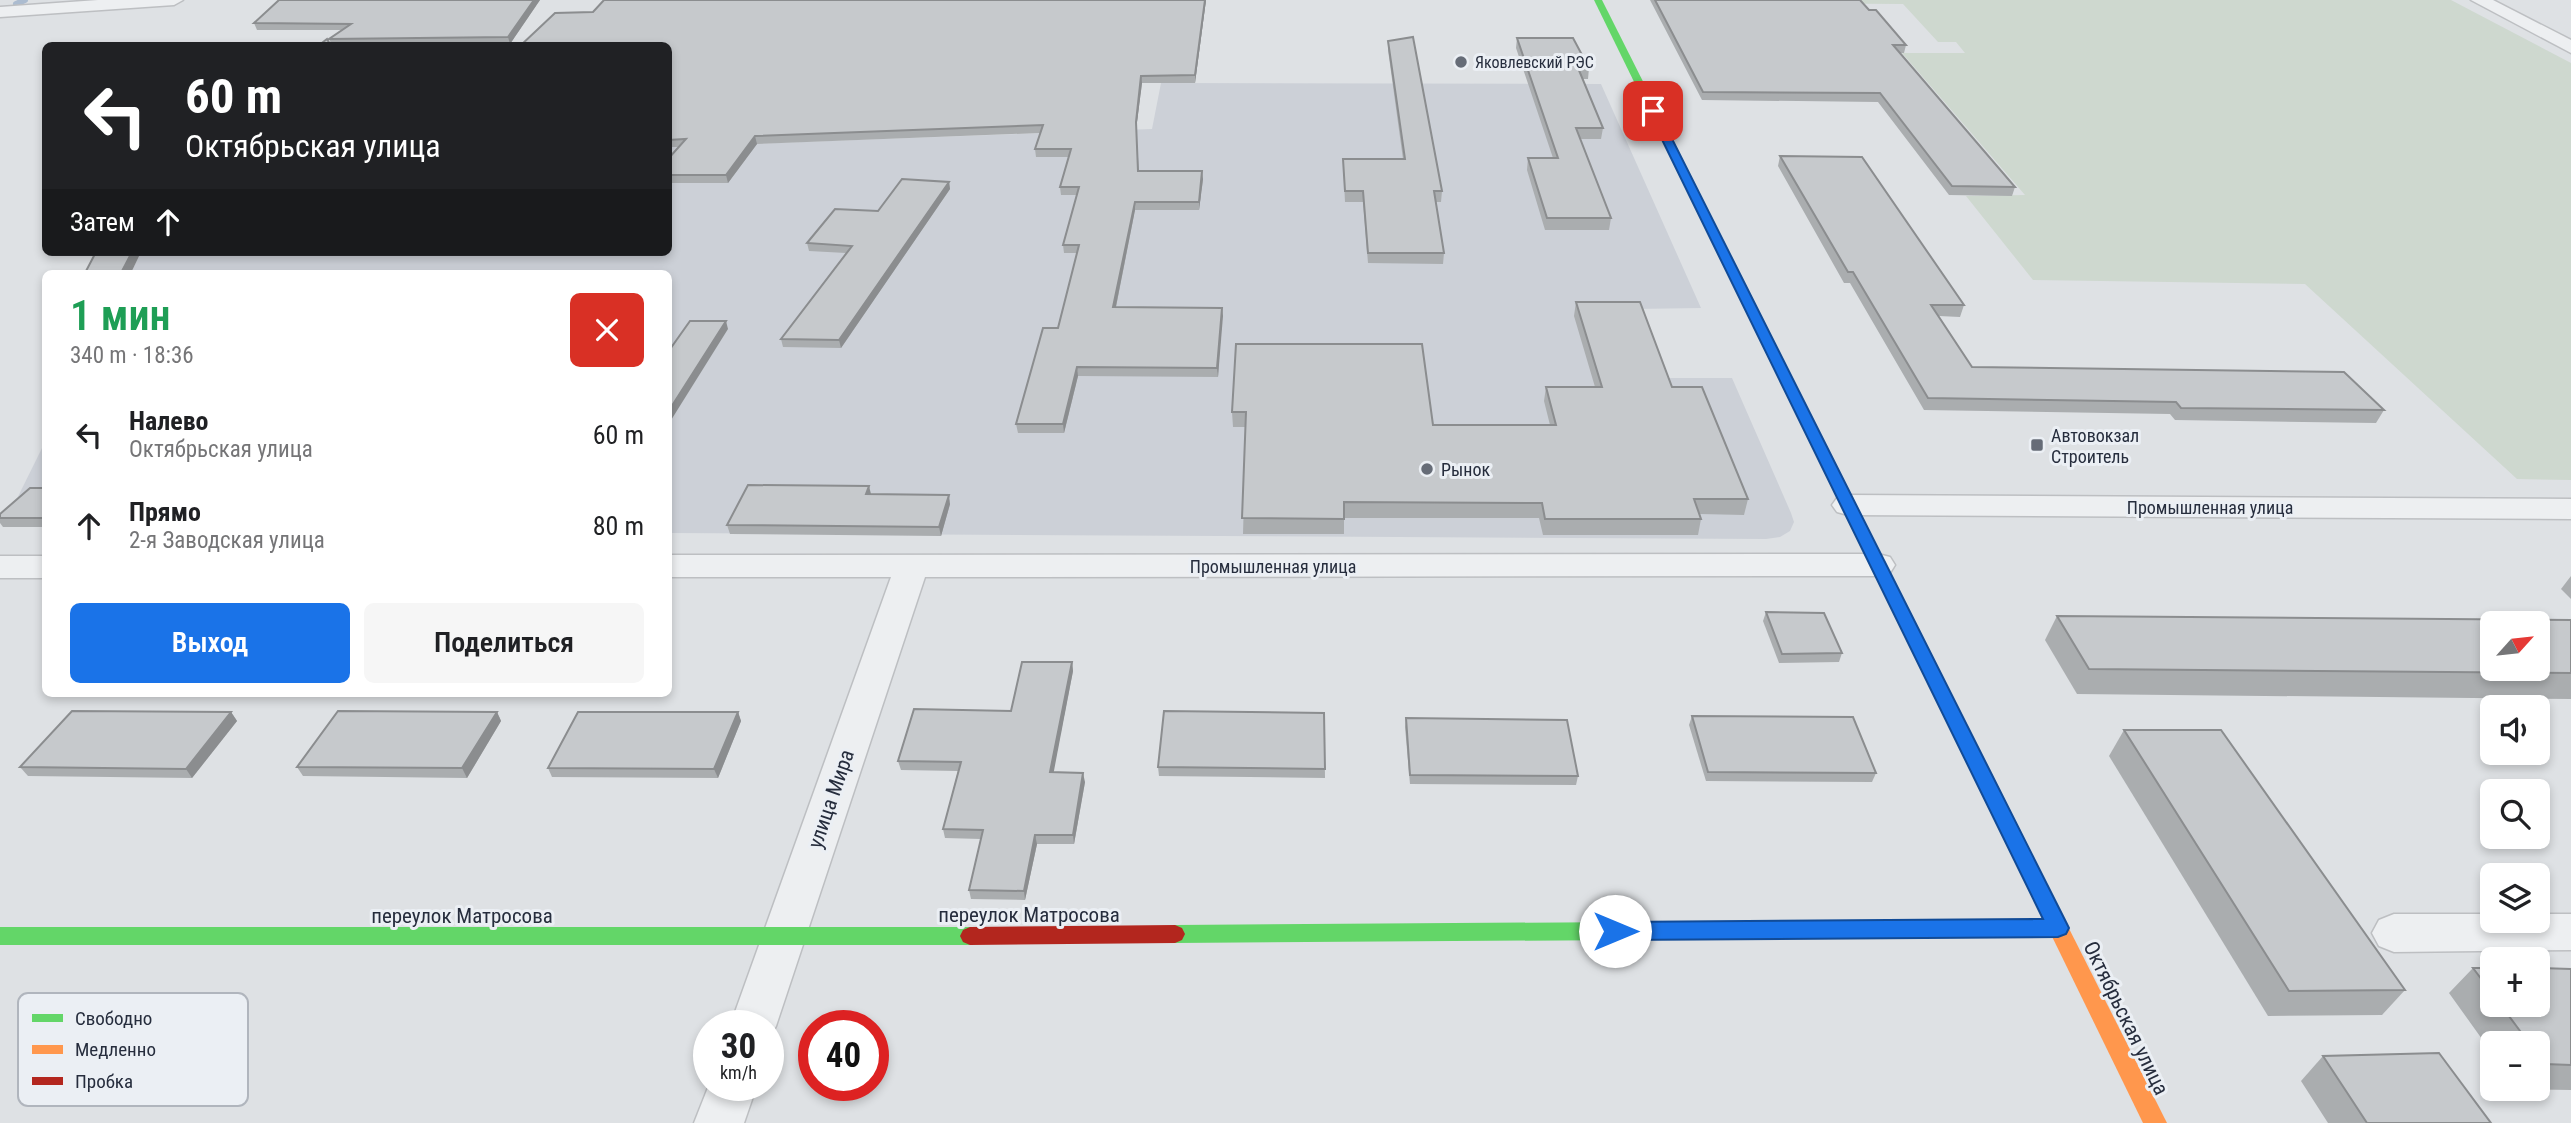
<!DOCTYPE html>
<html lang="ru">
<head>
<meta charset="utf-8">
<style>
  body { margin:0; font-family:"Roboto Condensed",sans-serif; background:#f6f6f6; color:#202124; height:100vh; display:flex; flex-direction:column; font-size:26px; white-space:nowrap }
  * { box-sizing:border-box; margin:0 }
  p { font-size:23px; color:#757577 }
  .icon { flex:none; width:38px; height:38px; fill:none; stroke:currentColor; stroke-width:2; stroke-linecap:round; stroke-linejoin:round }
  .map { position:relative; flex:1; overflow:hidden }
  .sheet { position:absolute; left:42px; top:270px; width:630px; height:427px; display:flex; flex-direction:column; background:#fff; border-radius:10px; box-shadow:0 4px 10px #0003 }
  .sheet>* { flex:none }
  .banner { position:absolute; left:42px; top:42px; width:630px; height:214px; border-radius:10px; box-shadow:0 4px 10px #0003; background:#202124; color:#fff; overflow:hidden }
  .needle { width:46px; rotate:63deg }
  .fabs { position:absolute; left:2480px; top:611px; display:grid; gap:14px }
  .fabs a { display:grid; place-items:center; width:70px; height:70px; border-radius:10px; background:#fff; box-shadow:0 4px 10px #0003; font-size:35px }
  .speed { position:absolute; left:693px; top:1010px; display:flex; gap:14px; font-size:35px; font-weight:700; text-align:center }
  .speed>* { display:grid; place-content:center; width:91px; height:91px; border-radius:50%; background:#fff; box-shadow:0 4px 10px #0003; line-height:1 }
  .speed small { font-size:18px; font-weight:400 }
  .speed .limit { border:10px solid #d22; background:#fff; color:#111 }
  .pin { position:absolute; display:grid; place-items:center; width:60px; height:60px; color:#fff; margin:-30px; border-radius:14px; box-shadow:0 4px 10px #0006 }
  .me { position:absolute; width:77px; margin:-38px; rotate:90deg; stroke-linejoin:round; filter:drop-shadow(0 0 5px #0008) }
  .turn { display:flex; align-items:center; gap:24px; height:147px; padding:0 28px; font-size:32px }
  .turn .icon { width:91px; height:91px; stroke-width:2.5 }
  .turn b { display:block; font-size:49px; line-height:60px }
  .then { display:flex; align-items:center; height:66px; padding:0 28px; background:#0003; gap:14px; font-size:26px }
  .round { display:grid; place-items:center; flex:none; width:74px; height:74px; border-radius:10px; background:#f6f6f6 }
  .head { display:flex; align-items:center; justify-content:space-between; height:119px; padding:0 28px }
  h1 { font-size:42px; font-weight:600; line-height:52px; color:#1e9e55 }
  .cta { display:flex; gap:14px; margin-top:auto; padding:14px 28px }
  .cta a { flex:1; height:80px; border-radius:10px; background:#1a73e8; color:#fff; font-size:28px; font-weight:600; line-height:80px; text-align:center }
  .cta a+a { background:#f6f6f6; color:#202124 }
  ul { padding:0; list-style:none }
  li { display:flex; align-items:center; gap:21px; height:91px; padding:0 28px }
  li div { flex:1 }
  li b { display:block; font-size:26px }
  li em { font-style:normal }
  .map>svg:first-child { display:block }
  .built { fill:#ccd0d7 }
  .green { fill:#ced8cf }
  .lines { fill:none; stroke-linecap:round; stroke-linejoin:round }
  .stream { stroke:#acbcd0; stroke-width:6 }
  .street-casing { stroke:#bdbfc2; stroke-width:3 }
  .street { fill:#edeff1; fill-rule:evenodd }
  .fast { fill:#63d668; fill-rule:evenodd }
  .slow { fill:#ff974d; fill-rule:evenodd }
  .jam { fill:#b3261e; fill-rule:evenodd }
  .wall { fill:#aaadaf }
  .shaded-wall { fill:#8b8d8f }
  .building { fill:#c6c9cc; stroke:#8b8d8f; stroke-width:2; fill-rule:evenodd }
  .route { fill:#1a73e8; stroke:#114b97; stroke-width:2 }
  .poi-dot { fill:#666c77; stroke:#ebeff4; stroke-width:2.5 }
  .labels { text-anchor:middle; dominant-baseline:central; stroke-width:6; stroke-linejoin:round; paint-order:stroke }
  .far-poi-label { font-size:16px; fill:#262d3d; stroke:#ebeff4; text-anchor:start }
  .poi-label { font-size:18px; fill:#262d3d; stroke:#ebeff4; text-anchor:start }
  .street-label { font-size:18px; fill:#262d3d; stroke:#ebeff4 }
  .near-street-label { font-size:21px; fill:#262d3d; stroke:#ebeff4 }
  .key { fill:#ebeff4; stroke:#b0b5bd; stroke-width:2 }
  .key-label { font-size:19px; fill:#262d3d }
</style>
</head>
<body>
<div class="map">
<svg width="2571" height="1123" viewBox="0 0 2571 1123">
  <rect width="100%" height="100%" fill="#dee1e4"/>
  <g class="built">
    <polygon points="1161,83 1601,84 1701,308 1634,309 1660,378 1732,378 1791,513 1794,522 1790,531 1780,537 1766,539 669,533 668,273 131,273 141,252 668,252 669,147 1152,129"/>
    <polygon points="45,442 45,527 3,527"/>
  </g>
  <polygon class="green" points="1752,0 2451,0 2571,63 2571,480 2517,479 2305,284 2033,280 1966,196 2025,195 1902,53 1965,53 1956,42 1938,42 1903,4 1754,3"/>
  <g class="lines">
    <polyline class="stream" points="16,4 25,0"/>
    <defs>
      <g id="street">
        <polygon points="98,0 183,0 174,5 0,17 0,7"/>
        <polygon points="2471,0 2493,0 2571,40 2571,53"/>
        <polygon points="1848,495 2571,499 2571,519 1848,515 1837,512 1832,505 1837,498"/>
        <polygon points="1878,554 1890,557 1895,565 1890,573 1878,576 925,577 776,1026 768,1041 768,1026 730,1026 891,577 668,577 668,555"/>
        <rect x="0" y="556" width="46" height="22"/>
        <polygon points="2394,914 2492,914 2492,920 2538,920 2538,914 2571,914 2571,950 2394,952 2379,946 2372,933 2379,920"/>
        <polygon points="709,1085 757,1085 744,1123 694,1123"/>
      </g>
    </defs>
    <use href="#street" class="street-casing"/>
    <use href="#street" class="street"/>
    <g class="fast">
      <polygon points="1594,0 1602,0 2040,871 2037,877 2030,879 2023,877 2020,871"/>
      <polygon points="2058,919 2065,922 2068,928 2065,934 2058,937 1175,943 1168,940 1165,934 1168,928 1175,925"/>
      <polygon points="0,927 970,927 977,930 980,936 977,942 970,945 0,945"/>
    </g>
    <polygon class="slow" points="2030,863 2037,865 2167,1123 2143,1123 2020,871 2023,865"/>
    <polygon class="jam" points="1175,925 1182,928 1185,934 1182,940 1175,943 970,945 963,942 960,936 963,930 970,927"/>
  </g>
  <g class="wall">
    <polygon points="279,0 540,0 510,44 332,45 329,39 342,30 257,30 254,23"/>
    <polygon points="1206,0 1195,83 1142,83 1136,130 1139,171 1203,179 1199,210 1135,210 1116,307 1222,308 1218,377 1078,376 1064,433 1018,433 1016,424 1058,328 1077,253 1064,253 1063,245 1077,195 1061,195 1060,187 1069,157 1036,157 1035,149 1040,133 757,144 728,183 668,183 668,159 679,147 668,147 668,46"/>
    <polygon points="1650,0 1860,0 1869,10 1906,45 1904,53 1900,53 2015,187 2012,196 1949,195 1878,102 1702,100"/>
    <polygon points="1517,38 1589,68 1588,79 1582,79 1603,128 1601,139 1580,139 1611,218 1609,230 1545,230 1527,170 1528,158 1553,158 1516,48"/>
    <polygon points="1388,41 1442,191 1441,202 1435,202 1444,253 1443,264 1368,263 1363,202 1345,202 1343,159 1403,159 1388,50"/>
    <polygon points="1780,156 1964,305 1960,317 1939,316 1972,367 2384,410 2376,423 2175,420 2170,414 1924,410 1850,283 1844,283 1778,166"/>
    <polygon points="949,182 950,189 841,348 783,347 781,339 846,253 809,251 807,243 878,211"/>
    <polygon points="1576,302 1672,387 1748,499 1744,515 1700,514 1701,519 1698,535 1543,535 1539,518 1344,518 1344,534 1243,534 1246,427 1233,427 1232,412 1236,344 1433,425 1550,425 1544,401 1546,387 1595,387 1574,316"/>
    <polygon points="46,488 46,527 3,527 0,523 0,514"/>
    <polygon points="871,494 950,504 941,536 730,534 727,525"/>
    <polygon points="2571,576 2571,599 2561,589"/>
    <polygon points="1766,612 1842,653 1839,662 1779,663 1763,621"/>
    <polygon points="2057,616 2571,620 2571,699 2077,694 2045,640"/>
    <polygon points="1072,662 1073,671 1053,772 1085,782 1074,844 1037,844 1025,900 971,899 969,890 981,839 945,838 943,829 958,771 901,770 898,761 1011,711"/>
    <polygon points="231,712 237,721 192,778 28,776 20,767"/>
    <polygon points="497,712 501,721 467,778 303,776 297,767"/>
    <polygon points="738,712 741,721 718,778 552,777 548,768"/>
    <polygon points="1324,713 1325,778 1159,776 1158,767"/>
    <polygon points="1692,716 1876,773 1872,782 1706,781 1689,725"/>
    <polygon points="1406,718 1578,776 1576,785 1410,784 1405,727"/>
    <polygon points="2124,730 2405,990 2382,1015 2268,1016 2109,756"/>
    <polygon points="2473,968 2492,968 2492,1004 2538,1004 2571,969 2571,1090 2518,1089 2518,1088 2538,1088 2538,1043 2492,1043 2492,1053 2449,993"/>
    <polygon points="2323,1056 2491,1123 2328,1123 2301,1081"/>
  </g>
  <g class="shaded-wall">
    <polygon points="534,0 540,0 510,44 508,37"/>
    <polygon points="1205,0 1206,0 1195,83 1195,75"/>
    <polygon points="1141,76 1142,83 1136,130 1136,122"/>
    <polygon points="755,136 757,144 728,183 726,175"/>
    <polygon points="1202,171 1203,179 1199,210 1199,202"/>
    <polygon points="949,182 950,189 841,348 839,340"/>
    <polygon points="1135,202 1135,210 1114,316 1113,307"/>
    <polygon points="132,252 141,252 131,273 121,273"/>
    <polygon points="1222,308 1223,316 1218,377 1217,368"/>
    <polygon points="726,321 728,329 668,425 668,412"/>
    <polygon points="1077,367 1078,376 1064,433 1063,424"/>
    <polygon points="869,486 871,494 866,494"/>
    <polygon points="949,495 950,504 941,536 939,527"/>
    <polygon points="1072,662 1073,671 1052,781 1050,772"/>
    <polygon points="231,712 237,721 192,778 186,769"/>
    <polygon points="497,712 501,721 467,778 462,768"/>
    <polygon points="738,712 741,721 718,778 714,769"/>
    <polygon points="1083,773 1085,782 1074,844 1073,835"/>
    <polygon points="1035,835 1037,844 1025,900 1024,891"/>
  </g>
  <g class="building">
    <polygon points="279,0 534,0 508,37 329,39 351,24 254,23"/>
    <polygon points="604,0 1205,0 1195,75 1141,76 1136,122 1138,171 1202,171 1199,202 1135,202 1113,307 1222,308 1217,368 1077,367 1063,424 1016,424 1043,328 1058,328 1079,245 1063,245 1079,187 1060,187 1071,149 1035,149 1043,125 755,136 726,175 668,175 668,159 686,139 668,140 668,46 520,46 555,13 593,12"/>
    <polygon points="1655,0 1860,0 1869,10 1876,10 1906,45 1893,45 2015,187 1952,186 1880,93 1703,92"/>
    <polygon points="1413,37 1442,191 1434,191 1444,253 1368,253 1363,191 1345,191 1343,159 1405,159 1388,41"/>
    <polygon points="1517,38 1573,38 1589,68 1578,68 1603,128 1576,128 1611,218 1547,218 1528,158 1558,158"/>
    <polygon points="327,39 331,46 318,46"/>
    <polygon points="1780,156 1862,157 1964,305 1931,305 1972,367 2344,372 2384,410 2181,408 2176,402 1928,398 1853,272 1848,272"/>
    <polygon points="902,179 949,182 839,340 781,339 852,246 807,243 835,209 878,211"/>
    <polygon points="96,252 132,252 121,273 85,273"/>
    <polygon points="1576,302 1640,302 1672,387 1702,387 1748,499 1694,499 1701,519 1545,519 1542,503 1344,502 1344,519 1242,518 1246,412 1232,412 1236,344 1422,344 1433,425 1556,425 1546,387 1602,387"/>
    <polygon points="690,321 726,321 668,412 668,352"/>
    <polygon points="748,485 869,486 866,494 949,495 939,527 727,525"/>
    <polygon points="30,488 46,488 46,518 0,518 0,514"/>
    <polygon points="1766,612 1824,613 1842,653 1782,654"/>
    <path d="M2057,616l514,4v53l-482,-4zM2492,623h46v45h-46z"/>
    <polygon points="1022,662 1072,662 1050,772 1083,773 1073,835 1035,835 1024,891 969,890 983,830 943,829 961,762 898,761 914,709 1011,711"/>
    <polygon points="72,711 231,712 186,769 20,767"/>
    <polygon points="338,711 497,712 462,768 297,767"/>
    <polygon points="1164,711 1324,713 1325,769 1158,767"/>
    <polygon points="578,712 738,712 714,769 548,768"/>
    <polygon points="1692,716 1853,717 1876,773 1708,772"/>
    <polygon points="1406,718 1567,720 1578,776 1410,775"/>
    <polygon points="2124,730 2221,730 2405,990 2289,991"/>
    <polygon points="2473,968 2492,968 2492,993"/>
    <polygon points="2538,968 2571,969 2571,1065 2545,1064 2538,1054 2538,1043 2529,1043 2500,1004 2538,1004"/>
    <polygon points="2439,1053 2491,1123 2367,1123 2323,1056"/>
  </g>
  <polygon class="route" points="1650,109 1658,111 2066,922 2069,928 2066,934 2058,937 1615,940 1607,937 1604,931 1607,925 1615,922 2043,919 1648,111"/>
  <g class="poi-dot">
    <circle cx="1461" cy="62" r="7"/>
    <rect x="2030" y="438" width="14" height="14" rx="3.5"/>
    <circle cx="1427" cy="469" r="7"/>
  </g>
  <g class="labels">
    <g class="far-poi-label">
      <text x="1475" y="62">Яковлевский РЭС</text>
    </g>
    <g class="poi-label">
      <text x="2051" y="435">Автовокзал<tspan x="2051" dy="21">Строитель</tspan></text>
      <text x="1441" y="469">Рынок</text>
    </g>
    <g class="street-label">
      <text x="2210" y="507">Промышленная улица</text>
      <text x="1273" y="566">Промышленная улица</text>
    </g>
    <g class="near-street-label">
      <text transform="translate(831 799) rotate(-71)">улица Мира</text>
      <text x="1029" y="915">переулок Матросова</text>
      <text x="462" y="916">переулок Матросова</text>
      <text transform="translate(2126 1018) rotate(64)">Октябрьская улица</text>
    </g>
  </g>
  <rect x="18" y="993" width="230" height="113" rx="10" class="key"/>
  <rect x="32" y="1014" width="31" height="8" fill="#63d668"/>
  <rect x="32" y="1045" width="31" height="9" fill="#ff974d"/>
  <rect x="32" y="1077" width="31" height="8" fill="#b3261e"/>
  <g class="key-label">
    <text x="75" y="1025">Свободно</text>
    <text x="75" y="1056">Медленно</text>
    <text x="75" y="1088">Пробка</text>
  </g>
</svg>
<div class="fabs">
<a><svg class="needle" viewBox="-14 -14 28 28"><path d="M0-13l5 13h-10z" fill="#e53935"/><path d="M0 13l5-13h-10z" fill="#757577"/></svg></a>
<a><svg class="icon" aria-label="sound" viewBox="0 0 24 24"><path d="M4 9h4l5-4v14l-5-4H4zM17 9q2 3 0 6"/></svg></a>
<a><svg class="icon" aria-label="search" viewBox="0 0 24 24"><circle cx="10" cy="10" r="6"/><path d="M15 15l6 6"/></svg></a>
<a><svg class="icon" aria-label="layers" viewBox="0 0 24 24"><path d="M12 4l9 5-9 5-9-5zM3 14l9 5 9-5"/></svg></a>
<a>+</a>
<a>−</a>
</div>
<div class="speed"><div>30<small>km/h</small></div><div class="limit">40</div></div>
<div class="pin" style="left:1653px;top:111px;background:#d93025"><svg class="icon" aria-label="arrive" viewBox="0 0 24 24"><path d="M6 21V4h12l-3 4 3 4H6"/></svg></div>
<svg class="me" style="left:1615px;top:931px" viewBox="-20 -20 40 40"><circle r="19" fill="#fff"/><path d="M0-13L10 11 0 6-10 11z" fill="#1a73e8"/></svg>
<div class="banner">
<div class="turn"><svg class="icon" aria-label="left" viewBox="0 0 24 24"><path d="M17 20v-9H6M10 6l-5 5 5 5"/></svg><div><b>60 m</b>Октябрьская улица</div></div>
<div class="then">Затем<svg class="icon" aria-label="ahead" viewBox="0 0 24 24"><path d="M12 20V5M6 11l6-6 6 6"/></svg></div>
</div>
<section class="sheet">
<div class="head"><div><h1>1 мин</h1><p>340 m · 18:36</p></div><a class="round" style="background:#d93025;color:#fff"><svg class="icon" aria-label="close" viewBox="0 0 24 24"><path d="M6 6l12 12M18 6L6 18"/></svg></a></div>
<ul>
<li><svg class="icon" aria-label="left" viewBox="0 0 24 24"><path d="M17 20v-9H6M10 6l-5 5 5 5"/></svg><div><b>Налево</b><p>Октябрьская улица</p></div><em>60 m</em></li>
<li><svg class="icon" aria-label="ahead" viewBox="0 0 24 24"><path d="M12 20V5M6 11l6-6 6 6"/></svg><div><b>Прямо</b><p>2-я Заводская улица</p></div><em>80 m</em></li>
</ul>
<div class="cta"><a>Выход</a><a>Поделиться</a></div>
</section>
</div>
</body>
</html>
